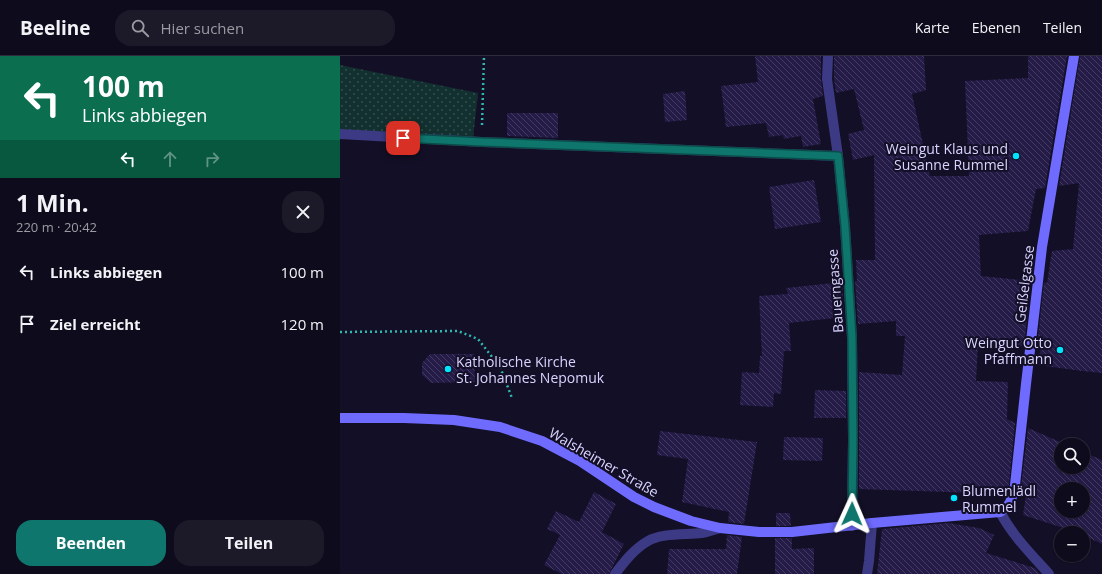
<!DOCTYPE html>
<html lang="de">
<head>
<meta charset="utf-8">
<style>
  body { margin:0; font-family:"Open Sans",sans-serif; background:#1c1929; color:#f1f3f6; height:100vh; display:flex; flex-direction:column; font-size:15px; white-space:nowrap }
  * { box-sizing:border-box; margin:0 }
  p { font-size:13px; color:#9b9ba3 }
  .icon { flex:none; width:22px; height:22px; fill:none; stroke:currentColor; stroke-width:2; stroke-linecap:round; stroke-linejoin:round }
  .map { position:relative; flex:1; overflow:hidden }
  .details { display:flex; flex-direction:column; background:#0e0b1c; width:340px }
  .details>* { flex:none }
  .guide { background:#0b6e4f; color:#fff; overflow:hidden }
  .tools { position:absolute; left:714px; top:382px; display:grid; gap:8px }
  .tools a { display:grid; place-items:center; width:36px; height:36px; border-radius:50%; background:#0e0b1c; box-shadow:0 1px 3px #0004,0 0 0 1px #2e2b3b; font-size:20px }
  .pin { position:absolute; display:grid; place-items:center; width:34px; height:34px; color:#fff; margin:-17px; border-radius:8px; box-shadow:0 2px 6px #0006 }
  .me { position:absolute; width:44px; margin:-22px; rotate:1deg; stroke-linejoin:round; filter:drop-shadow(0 0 3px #0008) }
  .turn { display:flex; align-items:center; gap:14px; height:84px; padding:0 16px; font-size:18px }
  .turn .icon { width:52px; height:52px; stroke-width:2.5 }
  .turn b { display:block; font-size:28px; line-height:34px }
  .lanes { display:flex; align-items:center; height:38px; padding:0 16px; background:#0003; justify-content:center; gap:20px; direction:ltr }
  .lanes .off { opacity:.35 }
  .round { display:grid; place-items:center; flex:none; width:42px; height:42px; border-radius:16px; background:#1c1929 }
  .headline { display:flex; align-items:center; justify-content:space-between; height:68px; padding:0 16px }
  h1 { font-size:24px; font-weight:700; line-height:30px }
  .button { display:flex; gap:8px; margin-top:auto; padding:8px 16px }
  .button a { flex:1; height:46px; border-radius:16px; background:#0f766e; color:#fff; font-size:16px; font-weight:700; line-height:46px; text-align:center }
  .button a+a { background:#1c1929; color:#f1f3f6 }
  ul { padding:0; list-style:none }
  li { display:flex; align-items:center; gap:12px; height:52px; padding:0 16px }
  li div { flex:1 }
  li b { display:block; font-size:15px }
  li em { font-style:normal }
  header { display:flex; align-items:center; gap:24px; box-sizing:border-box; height:56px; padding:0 20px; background:#0e0b1c; border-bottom:1px solid #2e2b3b }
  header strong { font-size:19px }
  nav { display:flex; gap:22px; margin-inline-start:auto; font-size:14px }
  .search { width:280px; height:36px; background:#1c1929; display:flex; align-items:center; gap:10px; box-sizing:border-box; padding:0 14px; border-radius:16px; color:#9b9ba3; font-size:15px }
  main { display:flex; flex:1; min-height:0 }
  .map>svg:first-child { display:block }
  .garden { fill:url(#garden-dots) }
  .building { fill:url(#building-back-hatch); fill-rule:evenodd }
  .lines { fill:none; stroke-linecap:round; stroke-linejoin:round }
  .path { stroke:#2fb8b0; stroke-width:2.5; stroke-dasharray:2 3; stroke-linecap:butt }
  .lane { stroke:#3d3a85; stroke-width:10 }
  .street { stroke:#3d3a85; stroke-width:10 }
  .secondary { stroke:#6f6bff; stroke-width:10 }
  .route-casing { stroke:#0a4d48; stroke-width:10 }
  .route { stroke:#0f766e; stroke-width:7 }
  .poi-dot { fill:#00e5ff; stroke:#130f26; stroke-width:1.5 }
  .labels { text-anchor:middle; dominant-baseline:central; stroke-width:4; stroke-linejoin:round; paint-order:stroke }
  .poi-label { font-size:14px; fill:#d9d4ff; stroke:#130f26; text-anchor:end }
  .street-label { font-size:14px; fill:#d9d4ff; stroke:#130f26 }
</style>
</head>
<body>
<header>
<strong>Beeline</strong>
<div class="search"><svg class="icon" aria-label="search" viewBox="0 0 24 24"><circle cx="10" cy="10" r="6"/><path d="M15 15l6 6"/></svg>Hier suchen</div>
<nav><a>Karte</a><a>Ebenen</a><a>Teilen</a></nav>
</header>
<main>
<section class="details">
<div class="guide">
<div class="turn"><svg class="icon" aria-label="left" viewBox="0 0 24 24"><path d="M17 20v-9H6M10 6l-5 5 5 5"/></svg><div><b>100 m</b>Links abbiegen</div></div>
<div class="lanes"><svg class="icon" aria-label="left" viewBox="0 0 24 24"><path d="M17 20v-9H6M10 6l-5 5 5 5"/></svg><svg class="icon off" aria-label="ahead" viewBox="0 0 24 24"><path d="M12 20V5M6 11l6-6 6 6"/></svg><svg class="icon off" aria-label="right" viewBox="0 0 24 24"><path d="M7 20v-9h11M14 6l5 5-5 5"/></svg></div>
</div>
<div class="headline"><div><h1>1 Min.</h1><p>220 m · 20:42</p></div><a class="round"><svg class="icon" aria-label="close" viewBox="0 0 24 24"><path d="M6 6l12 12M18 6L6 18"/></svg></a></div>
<ul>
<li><svg class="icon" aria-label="left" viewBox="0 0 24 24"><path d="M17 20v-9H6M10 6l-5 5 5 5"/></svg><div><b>Links abbiegen</b></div><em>100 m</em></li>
<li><svg class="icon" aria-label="arrive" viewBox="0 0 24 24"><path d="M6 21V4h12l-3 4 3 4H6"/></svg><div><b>Ziel erreicht</b></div><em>120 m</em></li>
</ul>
<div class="button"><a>Beenden</a><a>Teilen</a></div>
</section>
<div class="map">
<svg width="762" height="518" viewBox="0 0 762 518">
  <defs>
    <pattern id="garden-dots" width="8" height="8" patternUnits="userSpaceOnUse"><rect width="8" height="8" fill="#12302f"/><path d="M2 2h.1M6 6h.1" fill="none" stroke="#344d4e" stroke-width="1.8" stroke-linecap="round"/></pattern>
    <pattern id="building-back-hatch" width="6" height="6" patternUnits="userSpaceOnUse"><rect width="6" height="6" fill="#241b47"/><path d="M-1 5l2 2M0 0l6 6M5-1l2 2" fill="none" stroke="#433b63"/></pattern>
  </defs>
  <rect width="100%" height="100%" fill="#130f26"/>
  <polygon class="garden" points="0,9 138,37 133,83 0,75"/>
  <g class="building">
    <polygon points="415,0 481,0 481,23 483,40 473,43 481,88 463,91 461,80 444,83 443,79 429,81 426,67 386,71 381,30 418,26"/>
    <polygon points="494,0 584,0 586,34 572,38 590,120 629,120 625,25 688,22 688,0 727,0 705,132 696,133 688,175 639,179 641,220 691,225 684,290 638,289 636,325 668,326 667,363 675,367 669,428 666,438 519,433 519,316 562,319 565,280 556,280 556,265 518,268 515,225 517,225 516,204 535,204 534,99 513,104 508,78 524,74 514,33 496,37 494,23"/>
    <polygon points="740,0 762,0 762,317 742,315 698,309 701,290 697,290 704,226 707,227 712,195 733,193 739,127 719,130"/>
    <polygon points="345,35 347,64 325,66 323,38"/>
    <polygon points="167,57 218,57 218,82 167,80"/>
    <polygon points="474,124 481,166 435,173 429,131"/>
    <polygon points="502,226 504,261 449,267 451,295 444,295 441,338 434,337 433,351 400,349 402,316 419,317 420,300 422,300 419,240 448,238 446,232"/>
    <polygon points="90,298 134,298 135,326 91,327 82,319 82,307"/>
    <polygon points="475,334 506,335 506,362 474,362"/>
    <path d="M688,372l39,17h-6v22h22v-15l19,8v84l-19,-9v-2h-4l-56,-18 3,-20 -6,-1 1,-8zM721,433h22v22h-22z"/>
    <polygon points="320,375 417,386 404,468 388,466 389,456 342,446 348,403 317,399"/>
    <polygon points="444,381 483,382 482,405 443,404"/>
    <polygon points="254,436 276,448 262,476 284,488 269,518 222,518 204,509 220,479 207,473 216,455 239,466"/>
    <polygon points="436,457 450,457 451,470 436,470"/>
    <polygon points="608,467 639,472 654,479 646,497 695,512 700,518 537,518 542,473"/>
    <polygon points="387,479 402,481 397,518 327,518 329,493 386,493"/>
    <polygon points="435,482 452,482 452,493 474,492 474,518 435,518"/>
  </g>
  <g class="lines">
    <g class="path">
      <polyline points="142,69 144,0"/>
      <polyline points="0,276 118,275 138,283 160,311 172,342"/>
    </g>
    <polyline class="lane" points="0,78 142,86 498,100"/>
    <g class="street">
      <polyline points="488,0 487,23 498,100 505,170 512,282 513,384 512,470"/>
      <path d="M660,456c13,24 31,42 49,62"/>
      <path d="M275,518c9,-12 19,-25 33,-33 13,-8 38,-6 54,-8 6,-1 12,-3 18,-5"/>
      <polyline points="527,518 529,505 532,467"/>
    </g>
    <path class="secondary" d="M0,362h64l50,2 46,7 42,14 38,20 54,36 20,10 37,14 29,7 39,4h33l80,-9 128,-11c12,-8 12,-14 15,-27l11,-101 16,-137 32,-191"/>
  </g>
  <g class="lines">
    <defs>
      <polyline id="route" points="63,82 142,86 498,100 505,170 512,282 513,384 512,458"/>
    </defs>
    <use href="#route" class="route-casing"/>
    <use href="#route" class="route"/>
  </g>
  <g class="poi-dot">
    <circle cx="676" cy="100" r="4"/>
    <circle cx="720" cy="294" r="4"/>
    <circle cx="108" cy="313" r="4"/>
    <circle cx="614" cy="442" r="4"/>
  </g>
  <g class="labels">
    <g class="poi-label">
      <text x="668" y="92">Weingut Klaus und<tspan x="668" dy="16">Susanne Rummel</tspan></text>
      <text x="712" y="286">Weingut Otto<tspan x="712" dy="16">Pfaffmann</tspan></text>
      <text x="116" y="305" text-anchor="start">Katholische Kirche<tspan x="116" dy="16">St. Johannes Nepomuk</tspan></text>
      <text x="622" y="434" text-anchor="start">Blumenlädl<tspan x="622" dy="16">Rummel</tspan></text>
    </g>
    <g class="street-label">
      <text transform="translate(684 228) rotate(-83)">Geißelgasse</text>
      <text transform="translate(495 235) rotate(-94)">Bauerngasse</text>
      <text transform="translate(264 406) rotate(30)">Walsheimer Straße</text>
    </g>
  </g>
</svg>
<div class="tools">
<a><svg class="icon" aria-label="search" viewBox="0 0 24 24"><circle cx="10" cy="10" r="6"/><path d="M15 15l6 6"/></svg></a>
<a>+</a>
<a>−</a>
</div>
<div class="pin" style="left:63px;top:82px;background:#d93025"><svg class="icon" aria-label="arrive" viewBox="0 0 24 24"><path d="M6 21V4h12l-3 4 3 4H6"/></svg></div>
<svg class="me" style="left:512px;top:458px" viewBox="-20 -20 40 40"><path d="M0-17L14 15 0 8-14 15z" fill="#0f766e" stroke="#fff" stroke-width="4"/></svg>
</div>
</main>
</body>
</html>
